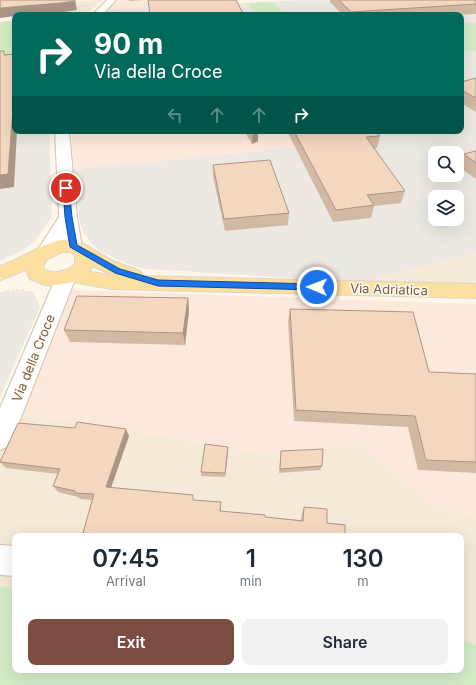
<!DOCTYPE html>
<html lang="en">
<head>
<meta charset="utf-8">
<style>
  body { margin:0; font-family:Inter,sans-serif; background:#f2f2f3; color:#1f2937; height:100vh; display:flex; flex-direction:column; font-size:15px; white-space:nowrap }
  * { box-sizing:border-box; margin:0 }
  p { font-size:13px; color:#747a83 }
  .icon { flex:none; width:22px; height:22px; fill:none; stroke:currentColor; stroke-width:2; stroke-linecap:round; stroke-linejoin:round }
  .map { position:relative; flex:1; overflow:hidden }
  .drawer { position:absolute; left:12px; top:533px; width:452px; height:140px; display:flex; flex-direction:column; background:#fff; border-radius:8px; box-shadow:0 4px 16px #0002 }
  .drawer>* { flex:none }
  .banner { position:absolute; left:12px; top:12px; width:452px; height:122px; border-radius:8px; box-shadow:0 4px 16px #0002; background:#00695c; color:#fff; overflow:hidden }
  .fabs { position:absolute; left:428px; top:146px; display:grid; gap:8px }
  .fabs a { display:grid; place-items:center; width:36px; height:36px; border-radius:8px; background:#fff; box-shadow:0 4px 16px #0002; font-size:20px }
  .pin { position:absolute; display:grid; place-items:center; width:34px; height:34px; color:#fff; margin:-17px; border:2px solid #fff; border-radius:50%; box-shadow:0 1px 4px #0007 }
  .me { position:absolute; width:44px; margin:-22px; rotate:271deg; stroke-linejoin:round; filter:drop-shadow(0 0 3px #0008) }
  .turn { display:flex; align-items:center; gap:14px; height:84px; padding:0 16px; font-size:18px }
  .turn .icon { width:52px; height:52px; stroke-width:2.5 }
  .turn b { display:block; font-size:28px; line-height:34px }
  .lanes { display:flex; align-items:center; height:38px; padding:0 16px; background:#0003; justify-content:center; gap:20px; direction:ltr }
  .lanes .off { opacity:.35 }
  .eta { display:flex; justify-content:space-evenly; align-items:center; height:68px; text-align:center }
  .eta b { font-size:24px; font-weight:600; line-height:28px }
  .cta { display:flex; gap:8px; margin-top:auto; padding:8px 16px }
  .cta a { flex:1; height:46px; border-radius:8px; background:#7a4d40; color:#fff; font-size:16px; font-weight:600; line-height:46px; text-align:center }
  .cta a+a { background:#f2f2f3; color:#1f2937 }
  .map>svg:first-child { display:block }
  .residential { fill:#f5e9d7 }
  .commercial { fill:#fde8dc }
  .industrial { fill:#eee8e2; fill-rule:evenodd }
  .green { fill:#d3ecc6 }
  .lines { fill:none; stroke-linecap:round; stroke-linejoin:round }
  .street-casing { stroke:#d0bfad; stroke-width:2 }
  .secondary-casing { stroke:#d6c1ad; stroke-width:2 }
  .primary-casing { stroke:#dcd5d0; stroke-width:2 }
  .path { stroke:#d9bba2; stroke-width:2; stroke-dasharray:0.5 2; stroke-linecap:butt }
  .street { fill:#fff; fill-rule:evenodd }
  .secondary { fill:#fff; fill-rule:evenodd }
  .primary { fill:#fde0a0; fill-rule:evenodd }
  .wall { fill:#d2b9a4 }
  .shaded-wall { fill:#ab9686 }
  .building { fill:#f4d7bf; stroke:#ab9686 }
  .route { fill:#1a73e8; stroke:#114b97 }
  .labels { text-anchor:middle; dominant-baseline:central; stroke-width:3; stroke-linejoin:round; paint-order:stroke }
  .street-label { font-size:13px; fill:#795e4b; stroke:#fffaf0 }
</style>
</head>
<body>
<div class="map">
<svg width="476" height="685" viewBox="0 0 476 685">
  <rect width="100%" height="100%" fill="#fdf6e9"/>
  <g class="residential">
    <polygon points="102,0 90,11 59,15 43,15 43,4"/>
    <polygon points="476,253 476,284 364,282"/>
    <polygon points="0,413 22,413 266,454 362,445 441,512 476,514 476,645 461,640 461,536 15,536 15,588 0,586"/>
  </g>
  <g class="commercial">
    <polygon points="118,0 221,0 155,8 108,10"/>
    <polygon points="71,131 353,131 358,141 74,169"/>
    <polygon points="72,290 476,304 476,514 441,512 362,445 266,454 22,413"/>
  </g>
  <g class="industrial">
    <polygon points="303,0 476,0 476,23 461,23 461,15 103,15 108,10"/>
    <path d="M476,51v202l-112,29 -219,-13 -15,-4 -30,-14 -10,-9 -7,-10 -3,-10 -6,-53 284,-28 -5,-10h108v-79zM435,153h22v22h-22zM435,197h22v22h-22z"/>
    <polygon points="0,59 15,131 49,131 52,207 51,218 35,241 23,250 0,261"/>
    <polygon points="33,291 40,307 0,397 0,292"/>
  </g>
  <g class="green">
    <polygon points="274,2 284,15 257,15 247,3"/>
    <polygon points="15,20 15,58 0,59 0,22"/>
    <polygon points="461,23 476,23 476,51 461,52"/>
    <polygon points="0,586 15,588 15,670 461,670 461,640 476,645 476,685 0,685"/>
  </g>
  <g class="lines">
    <defs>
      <g id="street">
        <polygon points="66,270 73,272 76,277 13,438 9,446 0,450 0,408 56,277 59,272"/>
        <polygon points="0,545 15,546 15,576 0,575"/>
      </g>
      <g id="secondary">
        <polygon points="107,0 116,0 102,15 92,15"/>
        <polygon points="55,131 69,131 77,217 82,247 79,251 73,253 67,251 64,247 63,239 53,255 46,257 39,255 37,251 59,217"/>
      </g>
      <path id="primary" d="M61,240h10l13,4 29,17 27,10 3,5 333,8v14l-365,-9 -38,-7 -17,3h-11l-15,-6 -4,-9 -26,10v-14c21,-7 39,-21 61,-26zM62,252h8l5,3v9c-8,7 -20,11 -30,6l-2,-3 3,-7zM93,266l20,9 -24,-3z"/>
    </defs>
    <use href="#street" class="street-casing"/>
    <use href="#secondary" class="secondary-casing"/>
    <use href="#primary" class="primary-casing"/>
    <polyline class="path" points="6,291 25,290"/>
    <use href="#street" class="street"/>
    <use href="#secondary" class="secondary"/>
    <use href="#primary" class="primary"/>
  </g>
  <g class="wall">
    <polygon points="129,0 146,0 129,1"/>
    <polygon points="330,0 476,0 476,14 454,15 343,15 330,2"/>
    <polygon points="476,78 476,112 461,103 461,82"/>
    <polygon points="244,131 258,131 258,141 252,144"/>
    <polygon points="287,131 374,131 380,136 377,148 374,149 405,191 401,203 374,206 371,218 333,222"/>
    <polygon points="476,151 476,179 459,167 464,154"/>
    <polygon points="213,165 289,213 288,225 225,231 213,177"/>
    <polygon points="188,298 189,311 185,345 70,342 64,330"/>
    <polygon points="290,309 429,372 476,374 476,473 418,470 408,427 294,421 288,321"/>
    <polygon points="129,436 111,488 194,500 221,502 221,511 265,517 301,520 302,513 304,507 327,523 345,536 86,536 83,533 92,500 80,499 78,497 58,492 53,486 58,474 6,468 0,462"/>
    <polygon points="228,451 225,477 201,476 201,472"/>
    <polygon points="281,451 322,466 320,470 279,473"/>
  </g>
  <g class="shaded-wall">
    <polygon points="75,0 77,10 64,12 32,15 15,15 15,16 0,18 0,8"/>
    <polygon points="15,83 15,131 17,131 14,187 0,189 0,175"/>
    <polygon points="254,131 258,131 258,141 252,144 253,132"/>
    <polygon points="188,298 189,311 185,345 183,333"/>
    <polygon points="126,429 129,436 109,493 106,487"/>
    <polygon points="228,447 228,451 225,477 225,473"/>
  </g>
  <g class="building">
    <polygon points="0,0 75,0 75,1 61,3 0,8"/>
    <polygon points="148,0 236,0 244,15 150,15"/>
    <polygon points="339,0 476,0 476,4 351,12"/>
    <polygon points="0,51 4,51 4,55 15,54 15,83 8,174 0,175"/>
    <polygon points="476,78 476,98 461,90 461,82"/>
    <polygon points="294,131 374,131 380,136 366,137 405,191 367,195 374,205 336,210"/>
    <polygon points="476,151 476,163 464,154"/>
    <polygon points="270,160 289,213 224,219 213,165"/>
    <polygon points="77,296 188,298 183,333 64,330"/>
    <polygon points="290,309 413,312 429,372 476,374 476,462 426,460 415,416 296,410"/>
    <polygon points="77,422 126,429 106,487 193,495 193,500 221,502 220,511 265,515 265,517 303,521 304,507 327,509 327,523 345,525 345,536 103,536 83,533 94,494 76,493 75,491 53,486 60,469 0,462 18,423 75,428"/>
    <polygon points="205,444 228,447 225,473 201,472"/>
    <polygon points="323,449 322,466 280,469 281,451"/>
  </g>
  <polygon class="route" points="66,186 69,188 72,217 77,245 120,269 158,280 317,284 321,287 317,290 158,286 115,273 70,247 65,217 63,188"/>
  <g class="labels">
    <g class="street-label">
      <text transform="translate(389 289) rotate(2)">Via Adriatica</text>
      <text transform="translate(33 358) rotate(-68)">Via della Croce</text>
    </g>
  </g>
</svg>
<div class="fabs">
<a><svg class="icon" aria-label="search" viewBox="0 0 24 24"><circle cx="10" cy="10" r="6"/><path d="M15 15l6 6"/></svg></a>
<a><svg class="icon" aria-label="layers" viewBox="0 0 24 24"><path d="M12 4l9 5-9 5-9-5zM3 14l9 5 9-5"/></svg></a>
</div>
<div class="pin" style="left:66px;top:188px;background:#d93025"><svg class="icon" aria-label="arrive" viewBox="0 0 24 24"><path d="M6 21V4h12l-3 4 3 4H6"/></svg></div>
<svg class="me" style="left:317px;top:287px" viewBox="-20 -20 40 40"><circle r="17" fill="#1a73e8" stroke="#fff" stroke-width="3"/><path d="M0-11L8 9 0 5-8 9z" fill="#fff"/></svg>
<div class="banner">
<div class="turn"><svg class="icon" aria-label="right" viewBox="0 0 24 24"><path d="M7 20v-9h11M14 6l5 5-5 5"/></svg><div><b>90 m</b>Via della Croce</div></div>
<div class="lanes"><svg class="icon off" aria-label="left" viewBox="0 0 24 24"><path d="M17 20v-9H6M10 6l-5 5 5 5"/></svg><svg class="icon off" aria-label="ahead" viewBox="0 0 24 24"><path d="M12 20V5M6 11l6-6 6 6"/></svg><svg class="icon off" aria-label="ahead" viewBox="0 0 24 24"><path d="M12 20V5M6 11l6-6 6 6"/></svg><svg class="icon" aria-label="right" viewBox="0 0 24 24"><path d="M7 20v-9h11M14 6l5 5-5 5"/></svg></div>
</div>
<section class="drawer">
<div class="eta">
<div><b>07:45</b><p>Arrival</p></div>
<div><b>1</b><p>min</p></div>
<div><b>130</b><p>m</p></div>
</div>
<div class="cta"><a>Exit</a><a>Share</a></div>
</section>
</div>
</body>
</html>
